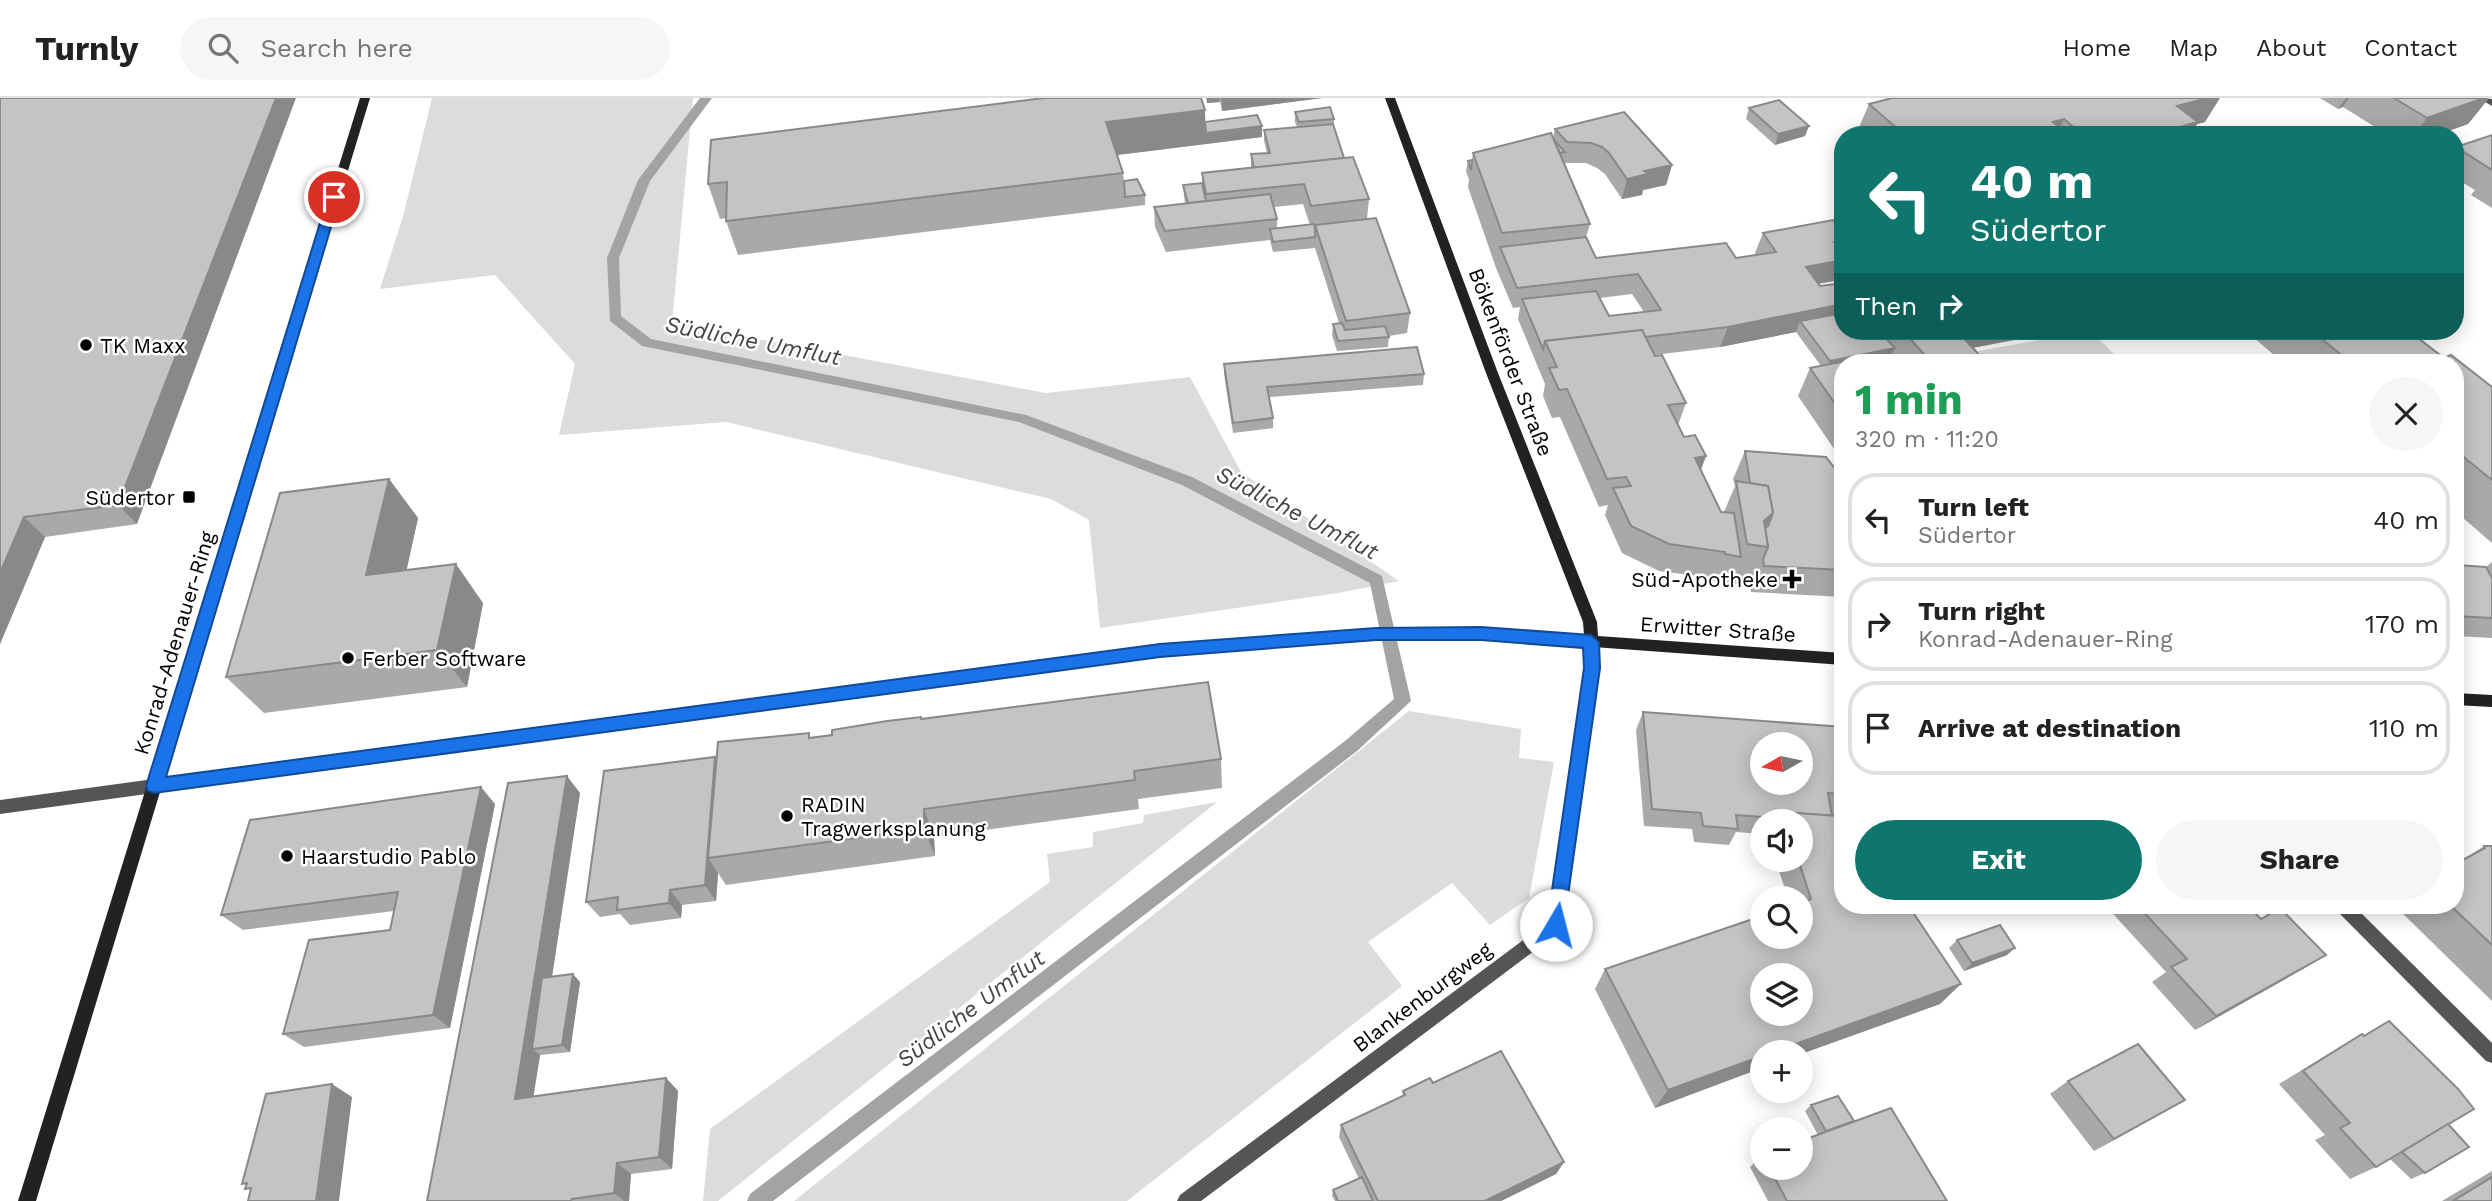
<!DOCTYPE html>
<html lang="en">
<head>
<meta charset="utf-8">
<style>
  body { margin:0; font-family:"Work Sans",sans-serif; background:#f6f6f6; color:#222; height:100vh; display:flex; flex-direction:column; font-size:26px; white-space:nowrap }
  * { box-sizing:border-box; margin:0 }
  p { font-size:23px; color:#767676 }
  .icon { flex:none; width:38px; height:38px; fill:none; stroke:currentColor; stroke-width:2; stroke-linecap:round; stroke-linejoin:round }
  .map { position:relative; flex:1; overflow:hidden }
  .drawer { position:absolute; left:1834px; top:256px; width:630px; height:560px; display:flex; flex-direction:column; background:#fff; border-radius:28px; box-shadow:0 4px 18px #0003 }
  .drawer>* { flex:none }
  .banner { position:absolute; left:1834px; top:28px; width:630px; height:214px; border-radius:28px; box-shadow:0 4px 18px #0003; background:#0f766e; color:#fff; overflow:hidden }
  .needle { width:46px; rotate:261deg }
  .controls { position:absolute; left:1750px; top:634px; display:grid; gap:14px }
  .controls a { display:grid; place-items:center; width:63px; height:63px; border-radius:50%; background:#fff; box-shadow:0 4px 18px #0003; font-size:35px }
  .pin { position:absolute; display:grid; place-items:center; width:60px; height:60px; color:#fff; margin:-30px; border:4px solid #fff; border-radius:50%; box-shadow:0 2px 7px #0007 }
  .me { position:absolute; width:77px; margin:-38px; rotate:8deg; stroke-linejoin:round; filter:drop-shadow(0 0 5px #0008) }
  .turn { display:flex; align-items:center; gap:24px; height:147px; padding:0 21px; font-size:32px }
  .turn .icon { width:91px; height:91px; stroke-width:2.5 }
  .turn b { display:block; font-size:49px; line-height:60px }
  .then { display:flex; align-items:center; height:66px; padding:0 21px; background:#0003; gap:14px; font-size:26px }
  .round { display:grid; place-items:center; flex:none; width:74px; height:74px; border-radius:37px; background:#f6f6f6 }
  .head { display:flex; align-items:center; justify-content:space-between; height:119px; padding:0 21px }
  h1 { font-size:42px; font-weight:700; line-height:52px; color:#1e9e55 }
  .cta { display:flex; gap:14px; margin-top:auto; padding:14px 21px }
  .cta a { flex:1; height:80px; border-radius:42px; background:#0f766e; color:#fff; font-size:28px; font-weight:700; line-height:80px; text-align:center }
  .cta a+a { background:#f6f6f6; color:#222 }
  ul { padding:0; list-style:none }
  li { display:flex; align-items:center; gap:21px; height:94px; margin:0 14px 10px; padding:0 7px; border:4px solid #e0e0e0; border-radius:28px }
  li div { flex:1 }
  li b { display:block; font-size:26px }
  li em { font-style:normal }
  header { display:flex; align-items:center; gap:42px; box-sizing:border-box; height:98px; padding:0 35px; background:#fff; border-bottom:2px solid #e0e0e0 }
  header strong { font-size:33px }
  nav { display:flex; gap:38px; margin-inline-start:auto; font-size:24px }
  .search { width:490px; height:63px; background:#f6f6f6; display:flex; align-items:center; gap:18px; box-sizing:border-box; padding:0 24px; border-radius:38px; color:#767676; font-size:26px }
  .map>svg:first-child { display:block }
  .green { fill:#dcdcdc }
  .lines { fill:none; stroke-linecap:round; stroke-linejoin:round }
  .stream { fill:#a3a3a3; fill-rule:evenodd }
  .street { fill:#555; fill-rule:evenodd }
  .secondary { fill:#222; fill-rule:evenodd }
  .wall { fill:#a9a9a9; fill-rule:evenodd }
  .shaded-wall { fill:#898989 }
  .building { fill:#c4c4c4; stroke:#898989; stroke-width:2; fill-rule:evenodd }
  .route { fill:#1a73e8; stroke:#114b97; stroke-width:2 }
  .poi-dot { fill:#000; stroke:#fff; stroke-width:2.5 }
  .labels { text-anchor:middle; dominant-baseline:central; stroke-width:5; stroke-linejoin:round; paint-order:stroke }
  .poi-label { font-size:21px; fill:#000; stroke:#fff; text-anchor:start }
  .street-label { font-size:21px; fill:#000; stroke:#fff }
  .water-label { font-size:23px; font-style:italic; fill:#444; stroke:#fff }
</style>
</head>
<body>
<header>
<strong>Turnly</strong>
<div class="search"><svg class="icon" aria-label="search" viewBox="0 0 24 24"><circle cx="10" cy="10" r="6"/><path d="M15 15l6 6"/></svg>Search here</div>
<nav><a>Home</a><a>Map</a><a>About</a><a>Contact</a></nav>
</header>
<div class="map">
<svg width="2492" height="1103" viewBox="0 0 2492 1103">
  <rect width="100%" height="100%" fill="#fff"/>
  <g class="green">
    <polygon points="432,0 693,0 672,225 1046,295 1190,279 1241,374 1399,483 1338,495 1100,530 1089,422 1051,401 726,324 559,337 575,266 495,177 380,191 404,115"/>
    <polygon points="2091,233 2122,264 1987,264 1978,253"/>
    <polygon points="1409,613 1521,631 1519,660 1554,664 1529,800 1490,827 1452,785 1368,844 1402,888 1127,1103 794,1103"/>
    <polygon points="1217,704 718,1103 703,1103 710,1031 1050,784 1047,756 1093,749 1093,734 1143,725 1144,717"/>
  </g>
  <g class="lines">
    <polygon class="stream" points="700,0 712,0 650,83 619,160 621,218 651,241 1026,317 1192,379 1382,478 1411,603 1357,653 773,1103 747,1103 750,1096 1345,643 1394,601 1370,485 1182,387 1019,324 642,248 610,223 607,160 638,82"/>
    <g class="street">
      <polygon points="2478,0 2492,1 2492,8"/>
      <polygon points="1591,538 1596,540 1599,570 1562,832 1201,1103 1177,1103 1180,1097 1549,823 1585,570 1584,544 1586,540"/>
      <polygon points="154,681 159,683 162,688 159,693 154,695 0,716 0,702"/>
      <polygon points="2334,807 2353,807 2492,945 2492,965 2486,963 2336,812"/>
    </g>
    <g class="secondary">
      <polygon points="360,0 370,0 164,680 1160,547 1376,530 1481,529 1584,537 1583,524 1486,275 1385,0 1395,0 1498,275 1597,524 1598,538 1843,555 1843,567 1481,541 1376,542 1160,559 160,694 36,1103 18,1103"/>
      <polygon points="2455,595 2492,597 2492,609 2455,607"/>
    </g>
  </g>
  <g class="wall">
    <polygon points="1206,0 1322,0 1222,13 1220,4 1207,5"/>
    <polygon points="2320,0 2489,0 2468,26 2437,37 2388,37 2343,9 2338,11"/>
    <polygon points="0,1 137,426 45,439 0,546"/>
    <polygon points="1869,6 2205,24 2197,26 2190,37 1860,37 1857,34"/>
    <polygon points="1749,10 1805,38 1775,47 1746,21"/>
    <path d="M1295,14l39,7v6l10,33 25,41 -2,20 43,94 -3,20 -18,3 -1,11 -51,4 -5,-16 1,-11 6,-1 -24,-75 -42,4 -3,-12 -104,12 -11,-25 -1,-20 31,-4 -1,-7 -1,-11 19,-2v-10l49,-5v-14l16,-1 -3,-12v-11l33,-3 -2,-5zM1303,106l7,21 -33,3v-9l-3,-12z"/>
    <polygon points="1205,24 1262,39 1117,57 1123,75 1124,83 1145,97 1145,107 738,157 726,123 726,120 720,121 708,86"/>
    <path d="M1555,31l117,36 -6,20 -23,5 -1,5 -20,4 -17,-25 -8,-6 -11,-5h-22l26,61 -4,13 10,21h140l21,-3 -2,-2 8,-20 77,47 -22,4 25,47h219l-89,17 13,14h-94l-3,-3 -46,3v100l-45,-66 12,-28 11,-2 -25,-34 -76,15 -66,8 32,48 -8,22 6,12 22,19 -5,14 20,42h3l11,-26 -2,-7 12,-28 98,28v118l-92,-5 -1,-6 -36,-5 -1,-3 -54,-7 -37,-18 -17,-38 3,-10 -9,2 -39,-90 -8,1 -9,-22 2,-12 -27,-65 2,-12 -7,1 -17,-40 -28,-81 1,-7 -3,-9 2,-10 4,-1 1,-7 80,-15zM1632,196l12,18 -35,4 -9,-18z"/>
    <polygon points="2492,37 2492,110 2471,97 2475,92 2455,80 2456,49"/>
    <polygon points="2246,233 2413,233 2411,234 2444,260 2451,257 2492,289 2492,445 2455,413 2455,264 2282,264"/>
    <polygon points="1224,266 1424,276 1423,287 1269,299 1273,320 1273,330 1233,335 1224,276"/>
    <polygon points="389,381 418,420 406,472 483,505 467,589 264,615 226,579"/>
    <polygon points="2492,464 2492,540 2455,538 2455,467 2486,469"/>
    <polygon points="1643,614 1843,629 1843,807 1940,906 1801,956 1801,954 1655,1010 1595,891 1605,871 1801,838 1801,800 1788,800 1775,761 1801,761 1801,723 1762,723 1762,736 1736,734 1729,747 1694,744 1692,731 1644,728 1636,632"/>
    <polygon points="921,621 1221,661 1222,690 1138,701 1139,711 934,739 935,758 726,787 718,775 716,803 682,807 681,820 630,827 620,816 600,819 586,804 715,659 717,662 811,640"/>
    <polygon points="580,695 552,879 580,884 570,954 540,957 533,999 666,980 678,993 672,1071 631,1076 629,1103 427,1103"/>
    <polygon points="495,706 450,930 304,949 283,936 390,832 394,813 243,832 221,817"/>
    <polygon points="2484,748 2492,748 2492,903 2394,807 2455,807 2463,762"/>
    <polygon points="2105,807 2247,807 2261,821 2326,857 2303,871 2195,932 2152,884 2166,874"/>
    <polygon points="1957,842 2007,857 1964,873 1949,850"/>
    <polygon points="2389,923 2448,1026 2425,1075 2411,1081 2390,1061 2376,1069 2350,1081 2315,1042 2325,1037 2279,986 2338,950 2362,936 2364,937"/>
    <polygon points="2068,983 2185,1002 2094,1053 2050,996"/>
    <polygon points="1433,985 1564,1064 1556,1076 1501,1103 1335,1103 1332,1098 1333,1092 1359,1081 1339,1039 1341,1027 1402,999 1403,993"/>
    <polygon points="1811,1007 1854,1023 1947,1103 1768,1103 1750,1069 1762,1057 1762,1069 1801,1069 1818,1037 1805,1013"/>
    <polygon points="2492,1073 2492,1103 2442,1103"/>
  </g>
  <g class="shaded-wall">
    <polygon points="276,0 296,0 137,426 118,407"/>
    <polygon points="1207,0 1219,0 1220,4 1207,5"/>
    <polygon points="1239,0 1322,0 1222,13 1222,2"/>
    <polygon points="2208,0 2220,0 2205,24 2197,26 2190,37 2151,37 2177,8"/>
    <polygon points="2346,0 2349,0 2343,9 2338,11"/>
    <polygon points="2484,0 2489,0 2468,26 2437,37 2414,37 2427,20"/>
    <polygon points="1205,12 1206,46 1109,58 1106,24"/>
    <polygon points="2064,21 2055,37 2053,24"/>
    <polygon points="1262,28 1262,39 1206,46 1206,36"/>
    <polygon points="1809,28 1805,38 1775,47 1778,36"/>
    <polygon points="1909,30 1906,37 1897,37 1899,32"/>
    <polygon points="1672,67 1666,87 1643,92 1642,97 1622,101 1627,81 1644,73"/>
    <polygon points="1843,142 1843,156 1834,144"/>
    <polygon points="1843,162 1843,174 1840,182 1798,189 1806,169"/>
    <polygon points="1843,206 1843,225 1800,223 1796,234 1720,249 1728,229"/>
    <polygon points="1951,233 2062,233 1938,256"/>
    <polygon points="1895,250 1889,261 1826,274 1830,263"/>
    <polygon points="1706,358 1695,386 1695,360"/>
    <polygon points="389,381 418,420 397,516 366,477"/>
    <polygon points="1773,415 1760,445 1764,423"/>
    <polygon points="24,419 45,439 0,546 0,475"/>
    <polygon points="456,466 483,505 467,589 437,552"/>
    <polygon points="715,659 725,676 708,760 718,775 716,803 705,787"/>
    <polygon points="567,678 580,695 541,950 532,951 540,957 531,1014 515,1001"/>
    <polygon points="481,689 495,706 450,930 433,917"/>
    <polygon points="924,711 934,739 935,758 924,731"/>
    <polygon points="670,792 682,807 681,820 669,805"/>
    <polygon points="2015,850 2007,857 1964,873 1972,865"/>
    <polygon points="2326,857 2303,871 2195,932 2216,918"/>
    <polygon points="573,876 580,884 570,954 562,947"/>
    <polygon points="1961,886 1940,906 1801,956 1801,954 1773,954"/>
    <polygon points="1762,958 1762,970 1655,1010 1668,992"/>
    <polygon points="666,980 678,993 672,1071 659,1059"/>
    <polygon points="332,986 352,999 339,1103 316,1103"/>
    <polygon points="2185,1002 2164,1014 2094,1053 2114,1041"/>
    <polygon points="1564,1064 1556,1076 1501,1103 1485,1103"/>
    <polygon points="617,1065 631,1076 629,1103 624,1103 614,1095"/>
  </g>
  <g class="building">
    <polygon points="0,0 276,0 118,407 24,419 0,475"/>
    <polygon points="1044,0 1201,0 1205,12 1106,24 1123,75 726,123 727,84 708,86 711,42"/>
    <polygon points="1222,0 1239,0 1222,2"/>
    <polygon points="1892,0 2208,0 2177,8 2198,24 2151,37 2083,37 2064,21 2053,24 2068,37 1917,37 1909,30 1899,32 1869,6"/>
    <polygon points="2394,0 2484,0 2427,20"/>
    <polygon points="1779,2 1809,28 1778,36 1749,10"/>
    <polygon points="1330,9 1334,21 1299,24 1295,14"/>
    <polygon points="1624,14 1672,67 1644,73 1648,76 1627,81 1609,55 1602,49 1591,45 1567,44 1555,31"/>
    <polygon points="1257,17 1262,28 1206,35 1205,24"/>
    <polygon points="1333,26 1344,60 1254,70 1251,56 1270,55 1264,32"/>
    <polygon points="1551,35 1590,126 1502,135 1473,55"/>
    <polygon points="2492,37 2492,72 2456,49"/>
    <polygon points="1554,42 1565,54 1560,55"/>
    <polygon points="1353,59 1369,101 1311,108 1304,86 1206,96 1202,75"/>
    <polygon points="1472,62 1471,72 1468,63"/>
    <polygon points="1137,81 1145,97 1125,99 1124,83"/>
    <polygon points="1202,85 1206,103 1188,105 1183,87"/>
    <polygon points="1270,96 1277,121 1165,133 1154,109"/>
    <polygon points="1376,120 1410,215 1346,223 1315,127"/>
    <polygon points="1833,122 1843,133 1843,142 1834,144 1843,154 1843,162 1806,169 1820,188 1843,185 1843,206 1728,229 1645,239 1642,232 1545,243 1543,251 1522,201 1596,193 1609,218 1661,212 1638,176 1517,190 1500,149 1586,139 1596,160 1726,145 1736,160 1776,154 1763,135"/>
    <polygon points="1314,126 1315,130 1315,139 1273,144 1270,131"/>
    <polygon points="1843,215 1843,233 1879,233 1895,250 1830,263 1800,223"/>
    <polygon points="1342,225 1345,232 1385,228 1389,239 1338,243 1333,226"/>
    <polygon points="1642,232 1655,258 1662,257 1686,305 1668,307 1684,339 1695,337 1706,358 1695,360 1721,414 1734,415 1741,459 1725,456 1725,454 1669,446 1631,428 1613,390 1631,388 1626,379 1607,381 1567,291 1559,292 1549,270 1557,269 1545,243"/>
    <polygon points="1903,233 1957,233 1986,264 1931,264"/>
    <polygon points="2312,233 2409,233 2444,260 2451,257 2492,289 2492,382 2455,352 2455,264 2350,264"/>
    <polygon points="1417,249 1424,276 1267,289 1273,320 1233,325 1224,266"/>
    <polygon points="1882,256 1888,264 1843,264 1843,317 1810,270"/>
    <polygon points="1745,353 1826,359 1843,381 1843,472 1764,468 1763,461 1768,449 1765,430 1768,428 1773,415 1768,388 1750,385"/>
    <polygon points="389,381 366,477 456,466 437,552 226,579 280,395"/>
    <polygon points="1736,383 1768,388 1773,415 1764,423 1768,449 1747,446"/>
    <polygon points="2455,467 2486,469 2492,480 2492,520 2455,518"/>
    <polygon points="1208,584 1221,661 1134,673 1135,682 924,711 924,731 708,760 718,644 809,635 809,640 832,637 832,632 887,623 921,619 921,621"/>
    <path d="M1643,614l200,15v67l-15,-1 4,23 -50,-4 -5,6 -41,-3 2,14 -35,-3 -2,-13 -49,-4zM1762,646h39v38h-39z"/>
    <polygon points="715,659 705,787 670,792 669,805 617,812 618,799 586,804 604,673"/>
    <polygon points="567,678 515,1001 666,980 659,1059 617,1065 614,1095 572,1101 571,1103 427,1103 508,685"/>
    <polygon points="481,689 433,917 283,936 309,842 390,832 398,794 221,817 250,722"/>
    <path d="M1782,714l56,4 5,6v83h65l53,79 -188,68h-11v4l-94,34 -63,-121 157,-53v20h39v-33l10,-4 -13,-40h3v-38h-16zM1762,877h39v38h-39z"/>
    <polygon points="2484,748 2492,748 2492,847 2450,807 2455,807 2455,766 2485,750"/>
    <polygon points="2137,807 2247,807 2261,821 2280,810 2326,857 2216,918 2171,869 2187,861"/>
    <polygon points="2000,827 2015,850 1972,865 1957,842"/>
    <polygon points="573,876 562,947 532,951 542,880"/>
    <polygon points="2389,923 2458,991 2474,1011 2376,1069 2340,1030 2350,1025 2303,973 2362,936 2364,938"/>
    <polygon points="2138,946 2185,1002 2114,1041 2068,983"/>
    <polygon points="1501,953 1564,1064 1485,1103 1378,1103 1341,1027 1405,997 1403,993 1430,980 1433,985"/>
    <polygon points="332,986 316,1103 248,1103 251,1090 245,1091 247,1085 242,1086 266,996"/>
    <polygon points="1838,998 1854,1023 1826,1033 1811,1007"/>
    <polygon points="1891,1010 1947,1103 1787,1103 1769,1069 1801,1069 1801,1043"/>
    <polygon points="2448,1026 2469,1049 2425,1075 2402,1054"/>
    <polygon points="1362,1079 1373,1103 1338,1103 1333,1092"/>
    <polygon points="2492,1079 2492,1103 2453,1103"/>
  </g>
  <polygon class="route" points="334,96 340,99 166,679 1160,546 1376,530 1481,529 1591,537 1599,544 1600,570 1563,833 1556,836 1550,833 1547,827 1584,570 1583,550 1481,542 1376,542 1160,559 154,695 148,693 146,688 328,99"/>
  <g class="poi-dot">
    <circle cx="86" cy="247" r="7"/>
    <rect x="182" y="392" width="14" height="14" rx="3.5"/>
    <path d="M1788.5 470.5h7v7h7v7h-7v7h-7v-7h-7v-7h7z"/>
    <circle cx="348" cy="560" r="7"/>
    <circle cx="787" cy="718" r="7"/>
    <circle cx="287" cy="758" r="7"/>
  </g>
  <g class="labels">
    <g class="poi-label">
      <text x="100" y="247">TK Maxx</text>
      <text x="175" y="399" text-anchor="end">Südertor</text>
      <text x="1778" y="481" text-anchor="end">Süd-Apotheke</text>
      <text x="362" y="560">Ferber Software</text>
      <text x="801" y="706">RADIN<tspan x="801" dy="24">Tragwerksplanung</tspan></text>
      <text x="301" y="758">Haarstudio Pablo</text>
    </g>
    <g class="street-label">
      <text transform="translate(1511 264) rotate(69)">Bökenförder Straße</text>
      <text transform="translate(1718 531) rotate(4)">Erwitter Straße</text>
      <text transform="translate(174 545) rotate(-73)">Konrad-Adenauer-Ring</text>
      <text transform="translate(1422 899) rotate(-37)">Blankenburgweg</text>
    </g>
    <g class="water-label">
      <text transform="translate(753 243) rotate(11)">Südliche Umflut</text>
      <text transform="translate(1297 415) rotate(27)">Südliche Umflut</text>
      <text transform="translate(971 911) rotate(-37)">Südliche Umflut</text>
    </g>
  </g>
</svg>
<div class="controls">
<a><svg class="needle" viewBox="-14 -14 28 28"><path d="M0-13l5 13h-10z" fill="#e53935"/><path d="M0 13l5-13h-10z" fill="#767676"/></svg></a>
<a><svg class="icon" aria-label="sound" viewBox="0 0 24 24"><path d="M4 9h4l5-4v14l-5-4H4zM17 9q2 3 0 6"/></svg></a>
<a><svg class="icon" aria-label="search" viewBox="0 0 24 24"><circle cx="10" cy="10" r="6"/><path d="M15 15l6 6"/></svg></a>
<a><svg class="icon" aria-label="layers" viewBox="0 0 24 24"><path d="M12 4l9 5-9 5-9-5zM3 14l9 5 9-5"/></svg></a>
<a>+</a>
<a>−</a>
</div>
<div class="pin" style="left:334px;top:99px;background:#d93025"><svg class="icon" aria-label="arrive" viewBox="0 0 24 24"><path d="M6 21V4h12l-3 4 3 4H6"/></svg></div>
<svg class="me" style="left:1556px;top:827px" viewBox="-20 -20 40 40"><circle r="19" fill="#fff"/><path d="M0-13L10 11 0 6-10 11z" fill="#1a73e8"/></svg>
<div class="banner">
<div class="turn"><svg class="icon" aria-label="left" viewBox="0 0 24 24"><path d="M17 20v-9H6M10 6l-5 5 5 5"/></svg><div><b>40 m</b>Südertor</div></div>
<div class="then">Then<svg class="icon" aria-label="right" viewBox="0 0 24 24"><path d="M7 20v-9h11M14 6l5 5-5 5"/></svg></div>
</div>
<section class="drawer">
<div class="head"><div><h1>1 min</h1><p>320 m · 11:20</p></div><a class="round"><svg class="icon" aria-label="close" viewBox="0 0 24 24"><path d="M6 6l12 12M18 6L6 18"/></svg></a></div>
<ul>
<li><svg class="icon" aria-label="left" viewBox="0 0 24 24"><path d="M17 20v-9H6M10 6l-5 5 5 5"/></svg><div><b>Turn left</b><p>Südertor</p></div><em>40 m</em></li>
<li><svg class="icon" aria-label="right" viewBox="0 0 24 24"><path d="M7 20v-9h11M14 6l5 5-5 5"/></svg><div><b>Turn right</b><p>Konrad-Adenauer-Ring</p></div><em>170 m</em></li>
<li><svg class="icon" aria-label="arrive" viewBox="0 0 24 24"><path d="M6 21V4h12l-3 4 3 4H6"/></svg><div><b>Arrive at destination</b></div><em>110 m</em></li>
</ul>
<div class="cta"><a>Exit</a><a>Share</a></div>
</section>
</div>
</body>
</html>
